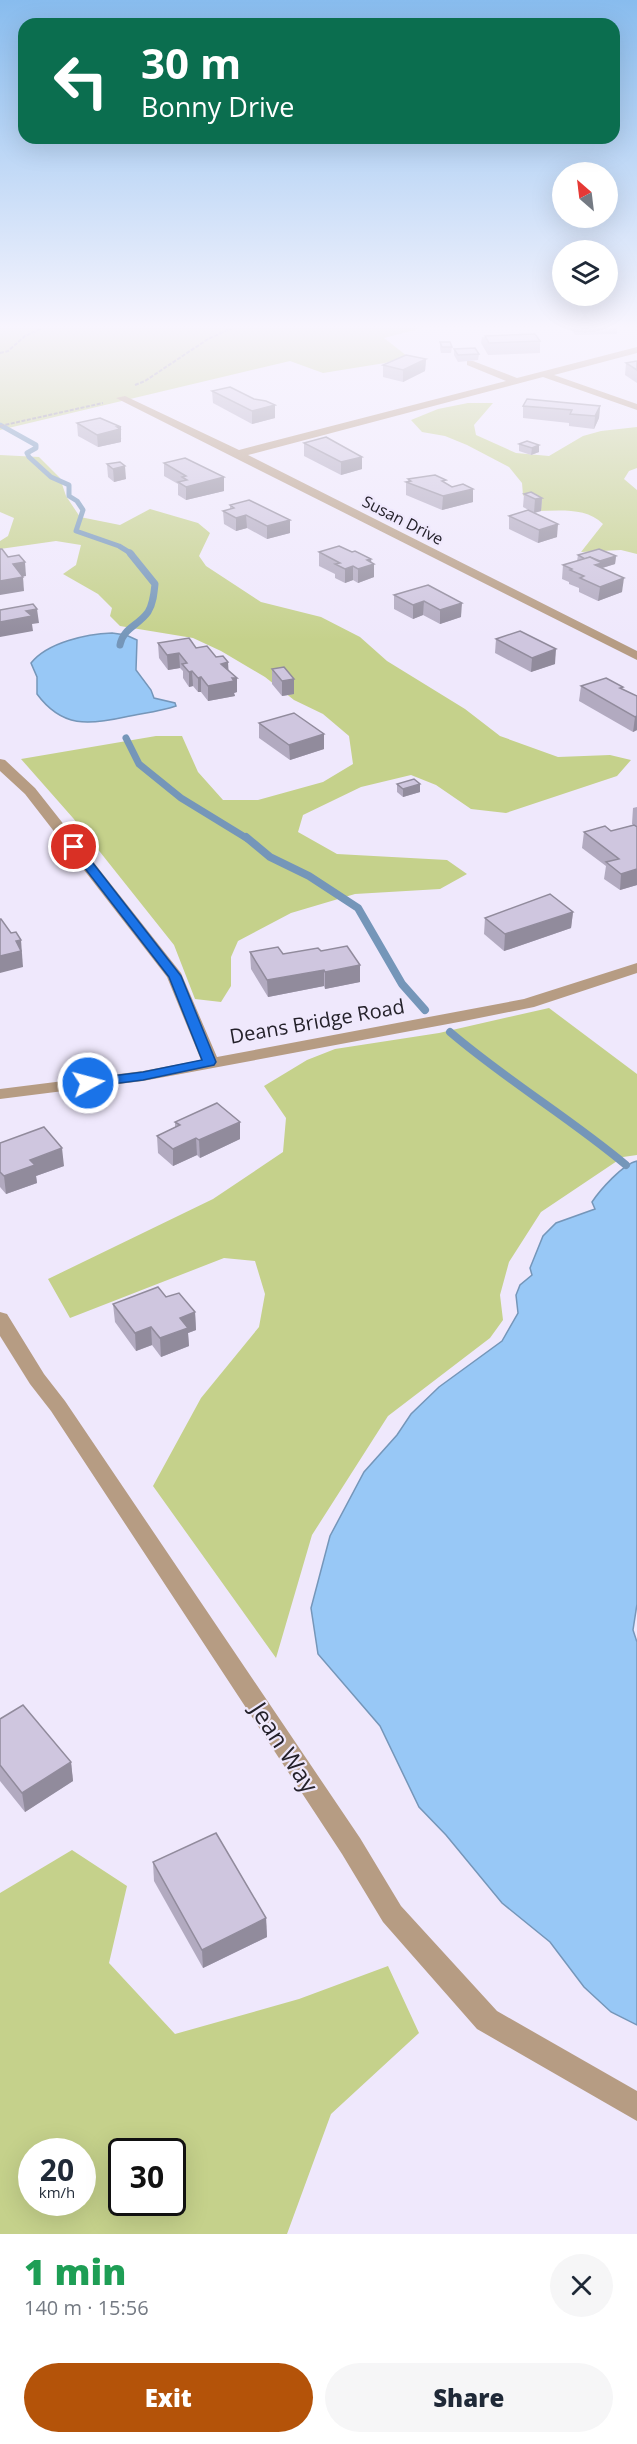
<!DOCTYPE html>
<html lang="en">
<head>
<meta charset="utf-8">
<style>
  body { margin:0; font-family:"Open Sans",sans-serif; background:#f6f6f7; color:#1f2937; height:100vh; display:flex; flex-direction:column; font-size:22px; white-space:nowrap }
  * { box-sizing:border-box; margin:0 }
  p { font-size:20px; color:#747a83 }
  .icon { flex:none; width:33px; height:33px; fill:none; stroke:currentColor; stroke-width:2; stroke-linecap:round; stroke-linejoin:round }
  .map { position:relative; height:2234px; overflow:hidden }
  .sheet { display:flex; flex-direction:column; background:#fff; flex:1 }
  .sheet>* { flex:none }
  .top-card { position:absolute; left:18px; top:18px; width:602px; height:126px; border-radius:18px; box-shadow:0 6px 24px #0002; background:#0b6e4f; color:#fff; overflow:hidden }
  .needle { width:39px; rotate:332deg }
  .tools { position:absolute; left:552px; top:162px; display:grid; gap:12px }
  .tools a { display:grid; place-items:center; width:66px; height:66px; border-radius:50%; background:#fff; box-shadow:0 6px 24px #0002; font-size:30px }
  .speed { position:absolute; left:18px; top:2138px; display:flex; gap:12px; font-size:30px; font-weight:700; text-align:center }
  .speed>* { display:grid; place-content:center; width:78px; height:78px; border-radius:50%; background:#fff; box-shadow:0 6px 24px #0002; line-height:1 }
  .speed small { font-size:15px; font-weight:400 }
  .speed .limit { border:3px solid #111; border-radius:9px; background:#fff; color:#111 }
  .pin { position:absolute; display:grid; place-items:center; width:51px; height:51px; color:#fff; margin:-26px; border:3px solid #fff; border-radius:50%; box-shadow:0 2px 6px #0007 }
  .me { position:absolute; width:66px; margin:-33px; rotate:83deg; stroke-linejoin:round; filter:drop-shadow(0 0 4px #0008) }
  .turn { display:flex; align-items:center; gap:21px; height:126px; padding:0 24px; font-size:27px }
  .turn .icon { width:78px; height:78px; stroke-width:2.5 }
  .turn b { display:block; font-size:42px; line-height:51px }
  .round { display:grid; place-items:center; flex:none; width:63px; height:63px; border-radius:32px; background:#f6f6f7 }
  .headline { display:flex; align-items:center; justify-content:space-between; height:102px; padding:0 24px }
  h1 { font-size:36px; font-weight:800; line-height:45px; color:#1e9e55 }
  .cta { display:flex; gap:12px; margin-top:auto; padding:12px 24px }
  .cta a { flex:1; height:69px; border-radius:36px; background:#b45309; color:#fff; font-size:24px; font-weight:800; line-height:69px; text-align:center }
  .cta a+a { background:#f6f6f7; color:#1f2937 }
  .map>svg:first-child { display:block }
  .green { fill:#c5d18b; fill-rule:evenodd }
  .water { fill:#98c8f6; stroke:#7596b9; stroke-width:1.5 }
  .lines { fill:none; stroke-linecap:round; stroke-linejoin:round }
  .stream-far2 { stroke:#7596b9; stroke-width:5 }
  .stream-far1 { stroke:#7596b9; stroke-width:7 }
  .stream { stroke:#7596b9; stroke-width:8 }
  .path { stroke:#918b9a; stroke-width:2; stroke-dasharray:4 1.5; stroke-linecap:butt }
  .minor { fill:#b69c83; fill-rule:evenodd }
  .wall { fill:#b2aac0 }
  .shaded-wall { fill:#918b9c }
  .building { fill:#cfc6df; stroke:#918b9c; stroke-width:1.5 }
  .route { fill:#1a73e8; stroke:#114b97; stroke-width:1.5 }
  .labels { text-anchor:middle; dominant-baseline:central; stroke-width:4.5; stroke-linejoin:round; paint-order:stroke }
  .far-street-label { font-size:16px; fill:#24212a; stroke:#efe8fc }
  .street-label { font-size:20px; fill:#24212a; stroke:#efe8fc }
  .near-street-label { font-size:24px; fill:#24212a; stroke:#efe8fc }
</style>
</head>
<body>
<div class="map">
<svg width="637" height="2234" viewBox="0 0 637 2234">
  <rect width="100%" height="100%" fill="#efe8fc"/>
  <g class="green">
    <polygon points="0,328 422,328 384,338 407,356 385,363 323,373 290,361 0,430"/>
    <path d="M468,403h25l-19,22 2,10 40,18 33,3 34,-20 18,-5 36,-4v41l-8,3 -5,8 13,11v64l-16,-4 -40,2 22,-28c-17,-17 -44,-13 -67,-13l-13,-16 -1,-12 -13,-16 -42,-22 -22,-9 -23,-4 -11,-12 27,-11z"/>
    <polygon points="0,455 39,457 60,478 66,496 80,517 120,525 150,509 198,523 210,533 199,556 206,566 261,602 321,617 360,637 387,661 465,709 500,736 558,757 610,755 631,760 617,776 506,813 471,809 436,785 411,775 361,787 303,815 298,832 337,854 447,860 467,874 440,889 355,894 291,913 238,941 231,957 231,986 221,1002 195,999 174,945 73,818 21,759 156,736 182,736 198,772 223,800 258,800 323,782 353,764 349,736 323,714 294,700 265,677 221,651 193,638 120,626 110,616 112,608 98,594 63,574 76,565 81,545 56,541 0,549 0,541 8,536 14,518 0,512"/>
    <polygon points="549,1008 637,1074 637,1155 623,1157 541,1212 509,1262 500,1295 503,1320 490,1338 388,1416 312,1535 276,1658 153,1486 201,1398 259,1327 265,1294 255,1261 224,1258 70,1318 48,1279 213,1199 283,1152 286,1118 264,1086 307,1060 335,1049 439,1033"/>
    <path d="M72,1850l55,36 -18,77 66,71 124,-35 89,-33 31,67 -88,81 -44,120h-287v-341zM32,2151h50v51h-50zM122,2151h50v51h-50z"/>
  </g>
  <g class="water">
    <path d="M112,633l14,2 11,5 -1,30 15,20 3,8 21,5 1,3c-18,6 -33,7 -51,11 -36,8 -63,11 -88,-23v-17l-6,-14c17,-21 56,-29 81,-30z"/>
    <path d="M637,1161v443l-4,26 4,12v383l-26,-13 -27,-25 -34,-45 -48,-39 -56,-68 -27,-28 -39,-81 -62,-72 -7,-46 19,-72 34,-64 33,-37 14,-21 28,-27 63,-46 16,-28 -2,-18 4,-10 12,-10 -2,-7 13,-32 13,-13 39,-14 -3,-7c8,-12 31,-38 45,-41z"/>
  </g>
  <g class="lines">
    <polyline class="stream-far2" points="0,425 36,445 36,448 27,453 29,457 51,477 69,485 69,496 77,501 83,510 76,531 119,546 132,554"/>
    <g class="stream-far1">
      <path d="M120,645c3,-17 18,-19 28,-33 5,-8 6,-18 7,-28l-25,-31"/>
      <polyline points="126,738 139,764 181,798 248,839"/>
    </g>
    <g class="stream">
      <polyline points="246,837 270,857 309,876 358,908 402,984 425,1010"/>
      <path d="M450,1032c56,48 120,86 176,133"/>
    </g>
    <g class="path">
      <polyline points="0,353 8,351 25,336 43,328"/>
      <polyline points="135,385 145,381 208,339 232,328"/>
      <polyline points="0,426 103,403"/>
    </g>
    <g class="minor">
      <polygon points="637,347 637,353 554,375 637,404 637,410 543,377 248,455 637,651 637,660 116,398 125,396 239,450 506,381 467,365 467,361 473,361 517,378"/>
      <polygon points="0,759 5,760 35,788 181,973 217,1057 524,999 637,963 637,973 534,1007 464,1021 143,1081 0,1099 0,1089 143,1071 201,1060 167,977 25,794 0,771"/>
      <polygon points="0,1312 7,1314 44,1374 65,1401 360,1838 401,1906 497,2011 637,2091 637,2121 477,2029 383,1922 342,1854 51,1411 30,1384 0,1336"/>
    </g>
  </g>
  <g class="wall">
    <polygon points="570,328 617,328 617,334 575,335"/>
    <polygon points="482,337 540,341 540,353 488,355 481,343"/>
    <polygon points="440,342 452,347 451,353 441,353 440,348"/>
    <polygon points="454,349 479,354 478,360 458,362 454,355"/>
    <polygon points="426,359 425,371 403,382 383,377 383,365"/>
    <polygon points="637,361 637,383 625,375 626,363"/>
    <polygon points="212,391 254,399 275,405 275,418 252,424 213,403"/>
    <polygon points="523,406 600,406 599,418 594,429 569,426 569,423 523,418"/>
    <polygon points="77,423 122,439 121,439 121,442 98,447 78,436"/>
    <polygon points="527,441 539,452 531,455 519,451 519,444"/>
    <polygon points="304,443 362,457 362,469 341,475 304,456"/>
    <polygon points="164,463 224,477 224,491 186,500 178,495 178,484 164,476"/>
    <polygon points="107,464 126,479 114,482 108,477"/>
    <polygon points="408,479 446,484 452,487 473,489 473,502 442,510 406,495 406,482 408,482"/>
    <polygon points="524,494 542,498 541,511 534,513 523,507"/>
    <polygon points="230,505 290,520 290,533 267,539 247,528 236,531 224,524 223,511 230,509"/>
    <polygon points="509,516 557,537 538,543 509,529"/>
    <polygon points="319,552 352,552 371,559 374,577 358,583 353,580 345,583 335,578 335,574 319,566"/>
    <polygon points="578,555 616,556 615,564 602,568 622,592 598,601 579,592 579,588 569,584 569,582 562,579 563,565 577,561"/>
    <polygon points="428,585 461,617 440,624 423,615 413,619 394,609 394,595"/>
    <polygon points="496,639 555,664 531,672 495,653"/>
    <polygon points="158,643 196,648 216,657 228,670 237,692 234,693 235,696 208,701 201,692 198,692 193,686 189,687 183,678 183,671 180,668 168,670 159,658"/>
    <polygon points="272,669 294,694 282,696 272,684"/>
    <polygon points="581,686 622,689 637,696 637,730 633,732 579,701"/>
    <polygon points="259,723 324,734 324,749 290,760 259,738"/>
    <polygon points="397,784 420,784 420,792 403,797 397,792"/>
    <polygon points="637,807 637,885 620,890 604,879 606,866 582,848 584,832 611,831 633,825 632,824 633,808"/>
    <polygon points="573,912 571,928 504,951 484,934 485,918"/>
    <polygon points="321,951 360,965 360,982 325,989 324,986 268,997 251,969 250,952 283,954"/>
    <polygon points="175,1122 240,1139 200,1158 197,1155 173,1166 158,1153 157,1136 175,1127"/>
    <polygon points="0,1143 64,1166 36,1176 37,1183 6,1194 0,1187"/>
    <polygon points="166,1297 195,1312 196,1330 188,1333 189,1346 161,1357 152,1345 136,1351 115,1322 113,1304"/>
    <polygon points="0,1719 71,1762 73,1781 25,1812 0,1781"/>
    <polygon points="153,1862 266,1918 267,1937 203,1968 154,1881"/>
  </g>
  <g class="shaded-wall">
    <polygon points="426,359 425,371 403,382 403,370"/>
    <polygon points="275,405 275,418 252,424 252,411"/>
    <polygon points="600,406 599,418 594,429 595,416"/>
    <polygon points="117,427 121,427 121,442 98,447 97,435"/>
    <polygon points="539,445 539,452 531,455 532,448"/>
    <polygon points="362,457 362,469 341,475 341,462"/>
    <polygon points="125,466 126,479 114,482 113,469"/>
    <polygon points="224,477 224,491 186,500 186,487"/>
    <polygon points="473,489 473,502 442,510 443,496"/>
    <polygon points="542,498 541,511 534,513 535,499"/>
    <polygon points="246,515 247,528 236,531 236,518"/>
    <polygon points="290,520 290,533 267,539 267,526"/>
    <polygon points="558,524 557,537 538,543 539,530"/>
    <polygon points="616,556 615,564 602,568 601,576 595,563"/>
    <polygon points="371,559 371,565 374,564 374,577 358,583 358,569 367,560"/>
    <polygon points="25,562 26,576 15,578 13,564"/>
    <polygon points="353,566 353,580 345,583 345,569"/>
    <polygon points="23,577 24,591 0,595 0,581"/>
    <polygon points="624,578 622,592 598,601 600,587"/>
    <polygon points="424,601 423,615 413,619 413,605"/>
    <polygon points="462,603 461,617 440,624 440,610"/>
    <polygon points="37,609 39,623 32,624 33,631 0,637 0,622 26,611"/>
    <polygon points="556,649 555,664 531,672 532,658"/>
    <polygon points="179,653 180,668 168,670 167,655"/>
    <polygon points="228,662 229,677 221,664"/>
    <polygon points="192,671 193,686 189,687 189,672"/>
    <polygon points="201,677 201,692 198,692 198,678"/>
    <polygon points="232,678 237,678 237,692 234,693 235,696 208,701 208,686"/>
    <polygon points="294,679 294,694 282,696 282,681"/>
    <polygon points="637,716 637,730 633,732 635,717"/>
    <polygon points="324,734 324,749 290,760 289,745"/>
    <polygon points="420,784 420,792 403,797 403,789"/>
    <polygon points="637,869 637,885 620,890 621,874"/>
    <polygon points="573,912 571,928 504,951 505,934"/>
    <polygon points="21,940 23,967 0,973 0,956 16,941"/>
    <polygon points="360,965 360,982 325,989 325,972"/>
    <polygon points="324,970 324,986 268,997 267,980"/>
    <polygon points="240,1122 240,1139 200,1158 199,1140"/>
    <polygon points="196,1138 197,1155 173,1166 173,1149"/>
    <polygon points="62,1148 64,1166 36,1176 37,1183 6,1194 4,1176 30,1160"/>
    <polygon points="195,1312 196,1330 188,1333 189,1346 161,1357 160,1338 180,1318"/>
    <polygon points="151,1327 152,1345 136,1351 135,1333"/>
    <polygon points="71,1762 73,1781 25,1812 22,1793"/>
    <polygon points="266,1918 267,1937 203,1968 202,1950"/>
  </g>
  <g class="building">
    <polygon points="535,334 540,341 489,343 485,336"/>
    <polygon points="440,342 450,342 452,347 442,347"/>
    <polygon points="475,348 479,354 458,355 454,349"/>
    <polygon points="406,355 426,359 403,370 383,365"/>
    <polygon points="637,361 637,370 626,363"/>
    <polygon points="230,387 254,399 266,401 275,405 252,411 212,391"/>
    <polygon points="527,399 600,406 595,416 570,414 572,410 523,406"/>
    <polygon points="100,418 121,427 117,427 120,429 97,435 77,423"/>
    <polygon points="326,437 362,457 341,462 304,443"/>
    <polygon points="527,441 539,445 532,448 519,444"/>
    <polygon points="185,458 224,477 186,487 178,482 187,480 182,477 186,476 164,463"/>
    <polygon points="120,462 125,466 113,469 107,464"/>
    <polygon points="435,475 446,480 442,481 452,487 463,484 473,489 443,496 406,482 411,481 408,479"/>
    <polygon points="531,492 542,498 535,499 524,494"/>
    <polygon points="249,500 290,520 267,526 246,515 236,518 223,511 234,508 230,505"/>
    <polygon points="528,510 558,524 539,530 509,516"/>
    <polygon points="339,546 352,552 355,551 371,559 367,560 374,564 358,569 353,566 345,569 335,564 340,563 319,552"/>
    <polygon points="0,549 2,549 8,557 19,555 25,562 13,564 23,577 0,581"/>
    <polygon points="599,549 616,556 600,561 590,557 585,559 578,555"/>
    <polygon points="590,557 602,563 595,565 624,578 600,587 580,578 584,576 570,570 572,569 563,565"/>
    <polygon points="428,585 462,603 440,610 424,601 413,605 394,595"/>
    <polygon points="33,604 37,609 26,611 32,616 0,622 0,610"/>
    <polygon points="520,631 556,649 532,658 496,639"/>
    <polygon points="189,638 196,648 207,646 216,657 223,656 228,662 221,664 237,678 232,678 234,681 208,686 201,677 198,678 192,671 189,672 182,664 187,663 179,653 167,655 158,643"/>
    <polygon points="284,667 294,679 282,681 272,669"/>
    <polygon points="606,678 623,687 620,688 637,696 637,716 635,717 581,686"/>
    <polygon points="294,713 324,734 289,745 259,723"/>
    <polygon points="414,779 420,784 403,789 397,784"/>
    <polygon points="634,825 637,827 637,869 621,874 606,862 619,859 584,832 605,826 611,831"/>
    <polygon points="550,894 573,912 505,934 485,918"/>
    <polygon points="0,919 1,919 11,933 16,932 21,940 16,941 21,951 0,956"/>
    <polygon points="347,946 360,965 325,972 324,970 267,980 250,952 278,947 283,954 318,948 321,951"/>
    <polygon points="217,1103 240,1122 199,1140 196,1138 173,1149 157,1136 180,1125 175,1122"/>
    <polygon points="44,1127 62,1148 30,1160 35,1165 4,1176 0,1172 0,1143"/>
    <polygon points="158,1287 166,1297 179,1293 195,1312 180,1318 188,1328 160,1338 151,1327 135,1333 113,1304"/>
    <polygon points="23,1705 71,1762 22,1793 0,1765 0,1719"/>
    <polygon points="216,1833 266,1918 202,1950 153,1862"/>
  </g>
  <linearGradient id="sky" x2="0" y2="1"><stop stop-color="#88bcee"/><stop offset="0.51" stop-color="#f8f5fe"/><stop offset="1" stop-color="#f8f5fe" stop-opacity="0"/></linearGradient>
  <rect width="637" height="641" fill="url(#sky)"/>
  <polygon class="route" points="74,843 78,844 181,976 216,1062 214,1065 143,1080 88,1087 81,1083 88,1079 143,1072 202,1060 169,977 70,849 70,844"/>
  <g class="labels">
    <g class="far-street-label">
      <text transform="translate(403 520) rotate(27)">Susan Drive</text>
    </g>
    <g class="street-label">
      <text transform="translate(317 1021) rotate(-10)">Deans Bridge Road</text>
    </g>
    <g class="near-street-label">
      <text transform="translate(285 1747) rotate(57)">Jean Way</text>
    </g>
  </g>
</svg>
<div class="tools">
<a><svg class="needle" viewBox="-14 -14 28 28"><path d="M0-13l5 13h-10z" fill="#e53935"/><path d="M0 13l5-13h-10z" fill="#747a83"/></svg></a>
<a><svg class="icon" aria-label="layers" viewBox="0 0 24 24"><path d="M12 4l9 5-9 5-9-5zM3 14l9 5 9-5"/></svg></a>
</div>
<div class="speed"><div>20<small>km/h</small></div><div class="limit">30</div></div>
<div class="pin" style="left:74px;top:847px;background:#d93025"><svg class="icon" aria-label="arrive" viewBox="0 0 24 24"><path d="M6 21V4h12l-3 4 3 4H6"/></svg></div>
<svg class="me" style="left:88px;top:1083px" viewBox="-20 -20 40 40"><circle r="17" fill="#1a73e8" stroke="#fff" stroke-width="3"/><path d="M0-11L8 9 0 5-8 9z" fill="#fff"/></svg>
<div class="top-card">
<div class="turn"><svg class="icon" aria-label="left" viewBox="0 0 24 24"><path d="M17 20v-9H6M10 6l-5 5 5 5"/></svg><div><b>30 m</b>Bonny Drive</div></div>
</div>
</div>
<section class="sheet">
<div class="headline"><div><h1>1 min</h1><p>140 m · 15:56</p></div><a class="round"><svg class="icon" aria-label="close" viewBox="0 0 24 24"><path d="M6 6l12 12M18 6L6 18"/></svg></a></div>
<div class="cta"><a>Exit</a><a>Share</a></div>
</section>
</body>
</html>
